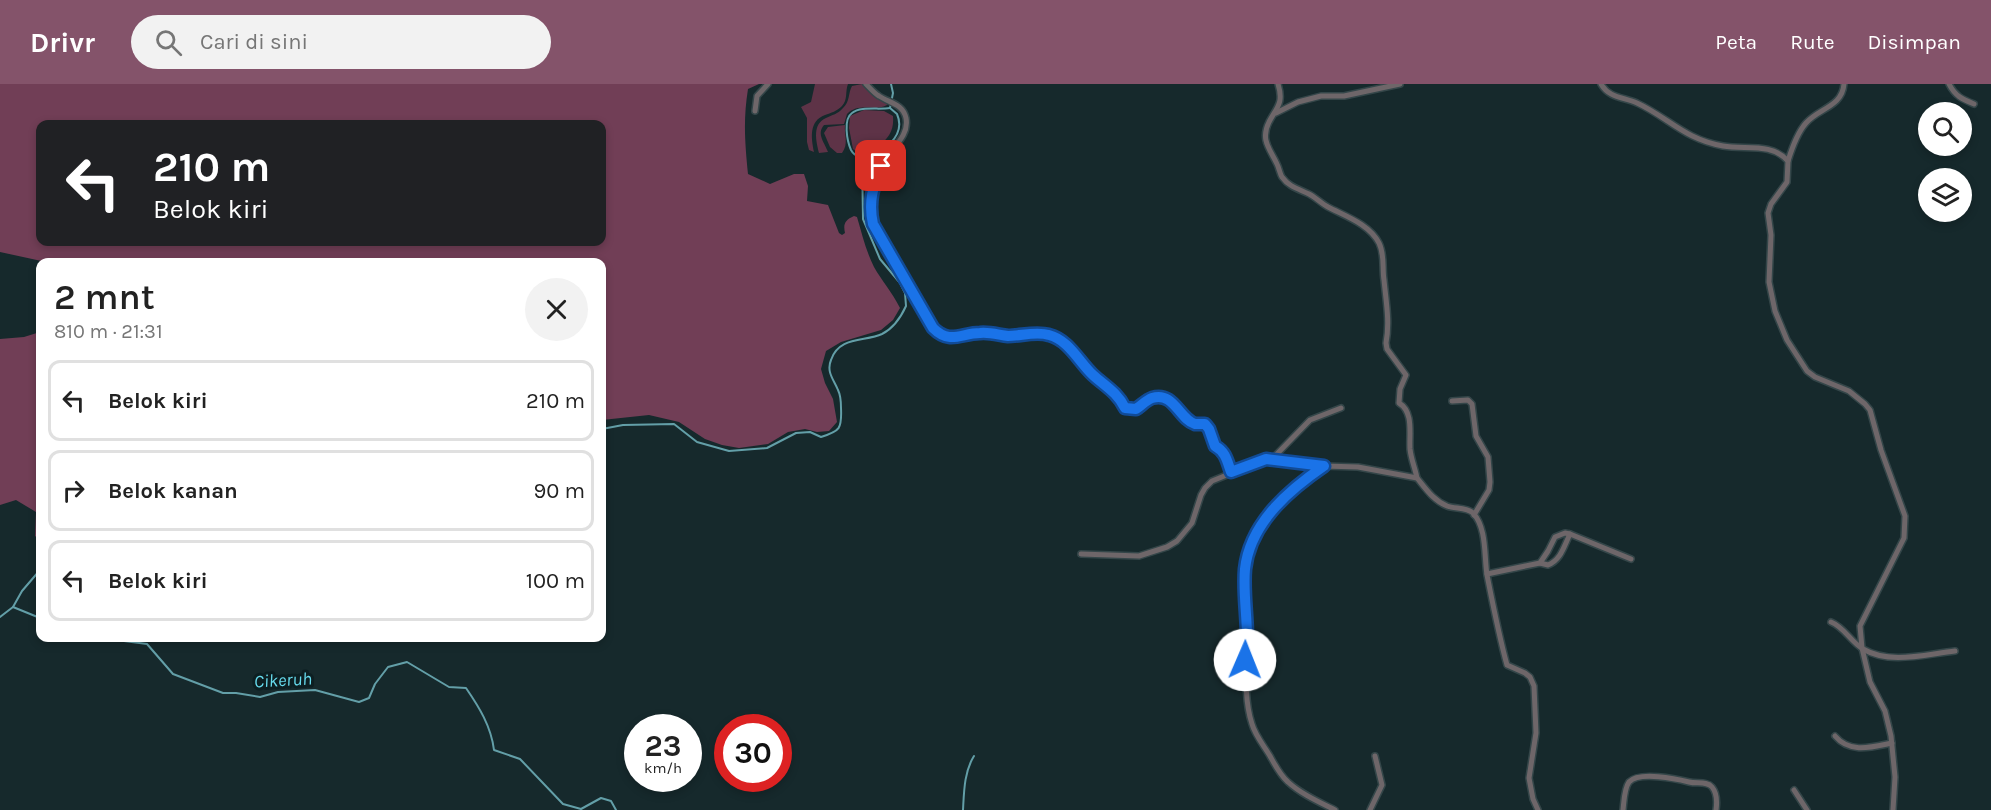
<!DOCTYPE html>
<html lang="id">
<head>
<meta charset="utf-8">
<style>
  body { margin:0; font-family:Karla,sans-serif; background:#f2f2f2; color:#222; height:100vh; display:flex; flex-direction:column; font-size:22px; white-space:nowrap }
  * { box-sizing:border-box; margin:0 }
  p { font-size:20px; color:#767676 }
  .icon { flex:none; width:33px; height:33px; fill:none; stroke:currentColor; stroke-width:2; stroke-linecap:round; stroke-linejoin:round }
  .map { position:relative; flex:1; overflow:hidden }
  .sheet { position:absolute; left:36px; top:174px; width:570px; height:384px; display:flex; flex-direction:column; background:#fff; border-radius:12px; box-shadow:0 3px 9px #0003 }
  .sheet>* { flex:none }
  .hud { position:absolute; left:36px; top:36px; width:570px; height:126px; border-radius:12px; box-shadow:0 3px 9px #0003; background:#202124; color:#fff; overflow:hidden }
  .controls { position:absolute; left:1918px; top:18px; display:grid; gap:12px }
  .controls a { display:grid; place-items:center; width:54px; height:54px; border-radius:50%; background:#fff; box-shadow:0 3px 9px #0003; font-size:30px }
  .speed { position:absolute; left:624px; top:630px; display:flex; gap:12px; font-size:30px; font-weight:700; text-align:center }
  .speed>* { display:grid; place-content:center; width:78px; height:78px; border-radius:50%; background:#fff; box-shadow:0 3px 9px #0003; line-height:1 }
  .speed small { font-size:15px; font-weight:400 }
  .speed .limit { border:9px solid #d22; background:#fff; color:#111 }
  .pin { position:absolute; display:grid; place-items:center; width:51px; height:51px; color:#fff; margin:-26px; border-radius:12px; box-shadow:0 3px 9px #0006 }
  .me { position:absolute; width:66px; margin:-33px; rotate:1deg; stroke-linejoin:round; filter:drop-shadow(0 0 4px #0008) }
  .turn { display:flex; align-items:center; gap:21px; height:126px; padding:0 18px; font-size:27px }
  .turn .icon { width:78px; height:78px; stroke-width:2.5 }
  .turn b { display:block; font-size:42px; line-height:51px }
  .round { display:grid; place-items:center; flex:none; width:63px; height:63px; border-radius:32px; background:#f2f2f2 }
  .overview { display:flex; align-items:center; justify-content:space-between; height:102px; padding:0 18px }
  h1 { font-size:36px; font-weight:600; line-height:45px }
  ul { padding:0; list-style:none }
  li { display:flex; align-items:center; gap:18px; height:81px; margin:0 12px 9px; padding:0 6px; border:3px solid #e0e0e0; border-radius:12px }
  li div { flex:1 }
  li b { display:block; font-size:22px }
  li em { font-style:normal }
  header { display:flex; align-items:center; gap:36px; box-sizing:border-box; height:84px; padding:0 30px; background:#84536a; color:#fff }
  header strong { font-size:28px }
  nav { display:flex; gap:33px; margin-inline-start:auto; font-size:21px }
  .search { width:420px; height:54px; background:#f2f2f2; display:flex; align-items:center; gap:15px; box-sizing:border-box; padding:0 21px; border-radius:33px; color:#767676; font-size:22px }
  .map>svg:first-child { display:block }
  .green { fill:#5e3347 }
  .forest { fill:#713e56; fill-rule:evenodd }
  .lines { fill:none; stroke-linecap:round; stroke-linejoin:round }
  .stream { stroke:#639fa8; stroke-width:2 }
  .street-casing { stroke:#344649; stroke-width:8 }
  .street { stroke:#6e6669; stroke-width:5 }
  .route-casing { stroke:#114b97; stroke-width:15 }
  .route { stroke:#1a73e8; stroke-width:10 }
  .labels { text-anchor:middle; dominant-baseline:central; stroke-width:6; stroke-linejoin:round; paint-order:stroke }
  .water-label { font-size:18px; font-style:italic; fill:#67dcee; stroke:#0d1f22 }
</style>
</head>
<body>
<header>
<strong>Drivr</strong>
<div class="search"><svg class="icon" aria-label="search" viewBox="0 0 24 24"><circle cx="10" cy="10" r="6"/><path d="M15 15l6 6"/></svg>Cari di sini</div>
<nav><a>Peta</a><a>Rute</a><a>Disimpan</a></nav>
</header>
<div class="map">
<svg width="1991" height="726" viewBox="0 0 1991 726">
  <rect width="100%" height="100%" fill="#16292c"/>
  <g class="green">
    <path d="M815,0h33c-3,7 0,16 -6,22 -5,5 -11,7 -17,9 -16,6 -14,22 -11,37l-5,-2 -2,-8v-24l-6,-11 10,-5z"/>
    <path d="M862,0l25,19v2c-13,7 -28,-3 -40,9l-3,10 -20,1c-8,9 1,18 4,27l-9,1c-3,-12 -7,-29 7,-35 6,-3 12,-4 17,-10 7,-6 5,-15 9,-22z"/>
    <path d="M864,26l20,1 9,5c2,24 -15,29 -31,40l-9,-7 -4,-21 1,-12z"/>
    <path d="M845,41c-1,10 4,19 -3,28h-5l-7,-6 -6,-14 4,-6z"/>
  </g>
  <g class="forest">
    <path d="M0,0h759l-11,5c-5,31 -3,54 0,85l22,10 24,-10h10l4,12 -1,15 21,4 11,28 3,2 3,-2c-2,-9 0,-13 9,-17l3,1c5,17 9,34 17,50 8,14 18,25 26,41l-7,12 -12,10 -40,12 -15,9 -5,18 4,14 8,16 4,23 -8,9 -12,1 -12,-3 -17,3 -20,12 -29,4 -17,-3 -17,-6 -26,-17 -30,-7 -47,5v-158h-556l-46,-10zM40,40h562v118h-562z"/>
    <polygon points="40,248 40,456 35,452 36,428 16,416 0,421 0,255 24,253"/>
  </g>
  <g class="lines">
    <g class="stream">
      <path d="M862,75c-4,-2 -9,-5 -11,-9 -4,-9 -8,-31 1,-37 9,-7 27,-3 38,-5"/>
      <path d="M602,345l21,-4 51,-1 23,18 32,9 38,-3 29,-15 14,-1 11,5c19,-6 21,-8 20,-29 0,-6 0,-12 -3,-18 -4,-10 -12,-18 -7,-30 8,-24 34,-18 51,-26 12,-6 19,-17 24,-28l-1,-13 -5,-10 -20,-24 -17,-40 -1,-60c19,-5 45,-22 35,-45l-7,-6 3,-15 -2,-9"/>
      <polyline points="13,523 22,507 40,486"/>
      <polyline points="0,533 13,523 40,534"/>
      <path d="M87,554l8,3h29l23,3 26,30 50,19h13l24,4 18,-5 37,-2 44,12 10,-4 6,-14 13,-17 19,-5 42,25 17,1c13,19 25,38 28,62l26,9 43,45 18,5 20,-11 10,3 5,9"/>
      <path d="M963,726c1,-18 1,-38 11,-54"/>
    </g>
    <defs>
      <g id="street">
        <path d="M866,0c4,4 8,9 13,12 11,7 24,8 27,22 4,20 -18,32 -25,48 -5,12 -12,30 -11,44 2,23 21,40 31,60 11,20 20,43 34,60 12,14 28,4 43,3 10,-1 21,3 32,3 13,0 28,-5 40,-1 20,7 29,27 43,40 12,11 25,17 32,33l11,1c5,-3 10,-9 16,-11 23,-7 27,22 43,26 1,0 9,0 10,1l4,4 6,17c11,6 12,15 16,26"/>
        <path d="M1278,0c6,19 -1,23 -9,38 -9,18 1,27 8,42 2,4 3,10 5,13 7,10 17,12 27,17 6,3 12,9 19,13 17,9 41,17 51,36 6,12 3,25 5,37 2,21 6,42 2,63l1,6 19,26 -6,14 -1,14c15,9 10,31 11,46 1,10 5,19 7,29"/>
        <path d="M1601,0c8,14 22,13 36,19 32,15 47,36 86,43 23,4 48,-4 65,15l-1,21 -16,22 -3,9 3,22 -2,47 6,29 12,29 20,31 8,6 34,14 16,13 5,6 11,40 24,66 -1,22 -44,88 2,22 8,34 15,29 6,25 4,41 -2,33"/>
        <path d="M1949,0c6,12 13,15 25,20"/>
        <polyline points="755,27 757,12 768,0"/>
        <polyline points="1276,29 1298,18 1321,12 1344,12 1400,0"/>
        <path d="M1788,77c4,-13 9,-28 18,-38 13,-15 36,-16 38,-39"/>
        <polyline points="1452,317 1468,316 1472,320 1476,352 1488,373 1490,398 1489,406 1474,431"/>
        <polyline points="1273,374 1310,336 1341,324"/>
        <path d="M1323,383c-28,19 -57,44 -72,75 -12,29 -5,65 -4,95 0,28 -4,60 5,87 3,11 12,22 18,32 5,9 10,19 18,26 13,12 31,20 47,28"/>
        <path d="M1081,470l58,2 28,-9 10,-6 15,-18 9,-28 4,-7 7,-7 54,-22 58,7 34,1 59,11c9,11 16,22 30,28 8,3 20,1 26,7 14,15 11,43 14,62 6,30 12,61 20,90l18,8 5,4 4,9 2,47 -7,45 4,21 5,11"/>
        <path d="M1540,479l8,2c13,-5 16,-19 22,-31"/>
        <polyline points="1487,490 1540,479 1548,467 1555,453 1565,449 1570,450 1631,475"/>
        <path d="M1831,538c13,5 20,20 32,27 27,16 63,5 92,2"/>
        <path d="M1835,652c15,18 37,11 57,7"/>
        <polyline points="1794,706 1807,726"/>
        <polyline points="1370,726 1382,701 1375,672"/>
        <path d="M1623,726c1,-8 1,-21 6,-28 10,-11 48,-3 60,0 8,2 18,-1 23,5 5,6 5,16 4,23"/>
      </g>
    </defs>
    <use href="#street" class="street-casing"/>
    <use href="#street" class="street"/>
  </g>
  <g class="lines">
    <defs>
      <path id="route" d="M881,82c-8,21 -13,36 -8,58l60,104c17,17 28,5 47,5 10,-1 19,2 28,3 13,0 28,-5 41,-1 20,5 30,27 44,40 12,11 24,17 32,33l11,1c5,-3 10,-9 16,-11 22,-7 27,21 43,26 1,0 9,0 10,0l4,5 6,17c11,6 12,15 16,26l35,-13 58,7c-35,24 -74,57 -79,103 -2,22 2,46 2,68 0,8 -1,16 -2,23"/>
    </defs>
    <use href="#route" class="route-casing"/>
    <use href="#route" class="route"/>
  </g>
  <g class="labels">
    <g class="water-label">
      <text transform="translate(283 596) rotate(-3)">Cikeruh</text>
    </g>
  </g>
</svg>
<div class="controls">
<a><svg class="icon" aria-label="search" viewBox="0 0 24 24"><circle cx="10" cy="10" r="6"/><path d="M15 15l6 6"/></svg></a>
<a><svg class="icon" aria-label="layers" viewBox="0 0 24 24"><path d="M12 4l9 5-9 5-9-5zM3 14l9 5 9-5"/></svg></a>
</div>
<div class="speed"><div>23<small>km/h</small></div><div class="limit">30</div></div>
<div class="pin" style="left:881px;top:82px;background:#d93025"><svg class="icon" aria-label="arrive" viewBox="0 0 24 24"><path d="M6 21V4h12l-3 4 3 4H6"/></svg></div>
<svg class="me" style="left:1245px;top:576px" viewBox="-20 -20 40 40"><circle r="19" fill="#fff"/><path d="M0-13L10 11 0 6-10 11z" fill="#1a73e8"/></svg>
<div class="hud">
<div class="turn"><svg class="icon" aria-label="left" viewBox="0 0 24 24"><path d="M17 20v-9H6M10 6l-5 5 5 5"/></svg><div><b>210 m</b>Belok kiri</div></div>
</div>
<section class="sheet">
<div class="overview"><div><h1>2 mnt</h1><p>810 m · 21:31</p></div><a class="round"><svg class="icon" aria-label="close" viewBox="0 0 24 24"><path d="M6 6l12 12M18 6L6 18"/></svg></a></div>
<ul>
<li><svg class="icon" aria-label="left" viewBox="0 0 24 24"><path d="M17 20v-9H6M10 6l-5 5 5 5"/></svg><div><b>Belok kiri</b></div><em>210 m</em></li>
<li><svg class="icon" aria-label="right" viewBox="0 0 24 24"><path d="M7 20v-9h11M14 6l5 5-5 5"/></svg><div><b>Belok kanan</b></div><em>90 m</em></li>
<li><svg class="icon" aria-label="left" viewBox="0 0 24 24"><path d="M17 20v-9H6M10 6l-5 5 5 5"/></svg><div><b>Belok kiri</b></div><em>100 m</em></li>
</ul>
</section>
</div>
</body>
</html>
